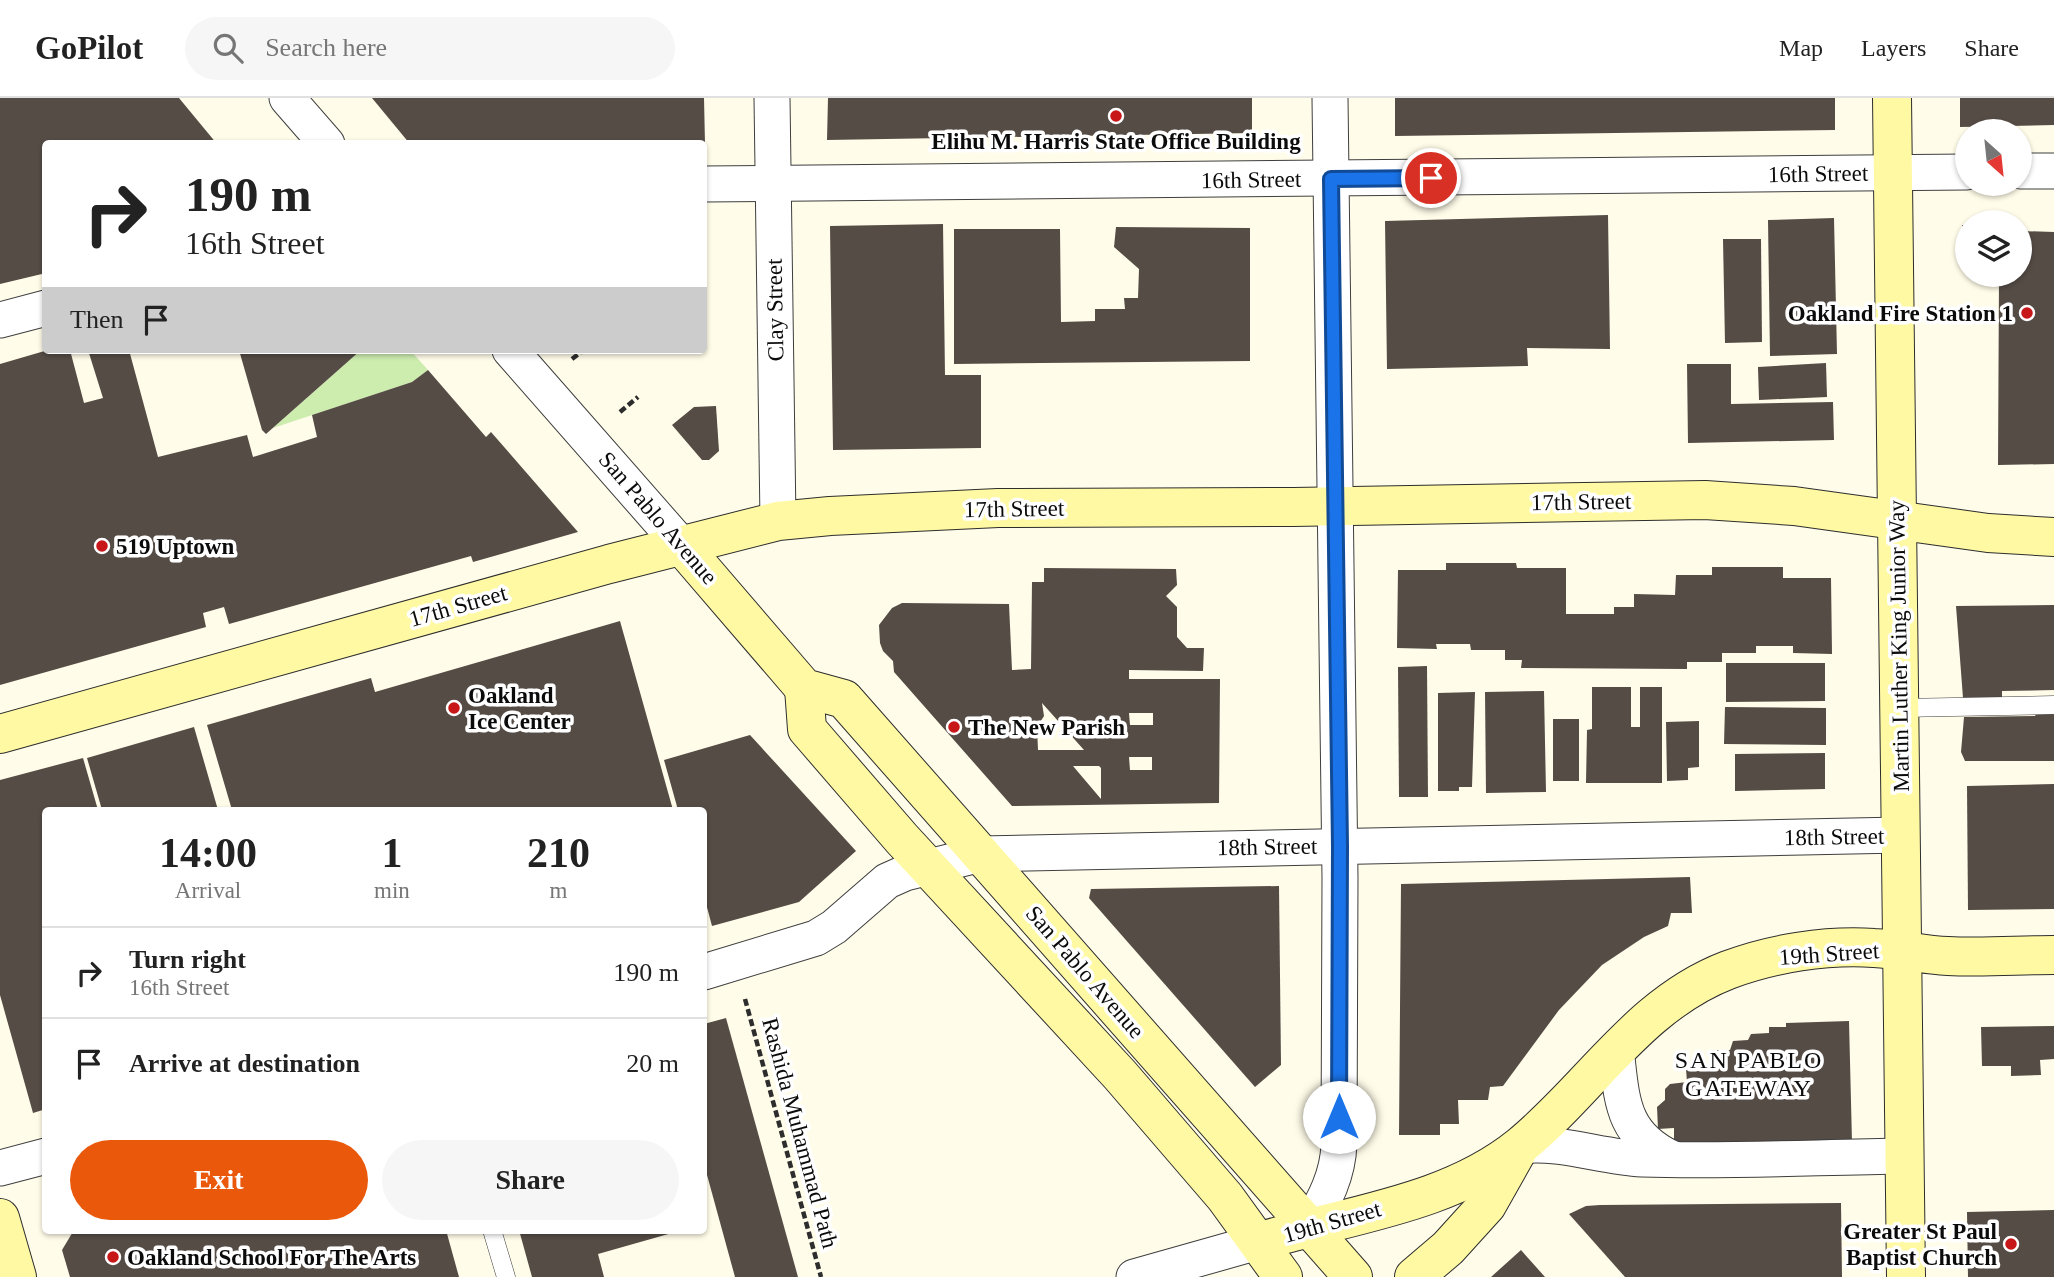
<!DOCTYPE html>
<html lang="en">
<head>
<meta charset="utf-8">
<style>
  body { margin:0; font-family:Georgia,serif; background:#f6f6f6; color:#222; height:100vh; display:flex; flex-direction:column; font-size:26px; white-space:nowrap }
  * { box-sizing:border-box; margin:0 }
  p { font-size:23px; color:#767676 }
  .icon { flex:none; width:38px; height:38px; fill:none; stroke:currentColor; stroke-width:2; stroke-linecap:round; stroke-linejoin:round }
  .map { position:relative; flex:1; overflow:hidden }
  .sheet { position:absolute; left:42px; top:709px; width:665px; height:427px; display:flex; flex-direction:column; background:#fff; border-radius:7px; box-shadow:0 2px 5px #0004 }
  .sheet>* { flex:none }
  .hud { position:absolute; left:42px; top:42px; width:665px; height:214px; border-radius:7px; box-shadow:0 2px 5px #0004; background:#fff; color:#222; overflow:hidden }
  .needle { width:46px; rotate:153deg }
  .fabs { position:absolute; left:1955px; top:21px; display:grid; gap:14px }
  .fabs a { display:grid; place-items:center; width:77px; height:77px; border-radius:50%; background:#fff; box-shadow:0 2px 5px #0004; font-size:35px }
  .pin { position:absolute; display:grid; place-items:center; width:60px; height:60px; color:#fff; margin:-30px; border:4px solid #fff; border-radius:50%; box-shadow:0 2px 7px #0007 }
  .me { position:absolute; width:77px; margin:-38px; rotate:0deg; stroke-linejoin:round; filter:drop-shadow(0 0 5px #0008) }
  .turn { display:flex; align-items:center; gap:24px; height:147px; padding:0 28px; font-size:32px }
  .turn .icon { width:91px; height:91px; stroke-width:2.5 }
  .turn b { display:block; font-size:49px; line-height:60px }
  .then { display:flex; align-items:center; height:66px; padding:0 28px; background:#0003; gap:14px; font-size:26px }
  .eta { display:flex; justify-content:space-evenly; align-items:center; height:119px; text-align:center }
  .eta b { font-size:42px; font-weight:800; line-height:49px }
  .cta { display:flex; gap:14px; margin-top:auto; padding:14px 28px }
  .cta a { flex:1; height:80px; border-radius:42px; background:#ea580c; color:#fff; font-size:28px; font-weight:800; line-height:80px; text-align:center }
  .cta a+a { background:#f6f6f6; color:#222 }
  ul { padding:0; list-style:none }
  li { display:flex; align-items:center; gap:21px; height:91px; padding:0 28px; border-top:2px solid #e0e0e0 }
  li div { flex:1 }
  li b { display:block; font-size:26px }
  li em { font-style:normal }
  header { display:flex; align-items:center; gap:42px; box-sizing:border-box; height:98px; padding:0 35px; background:#fff; border-bottom:2px solid #e0e0e0 }
  header strong { font-size:33px }
  nav { display:flex; gap:38px; margin-inline-start:auto; font-size:24px }
  .search { width:490px; height:63px; background:#f6f6f6; display:flex; align-items:center; gap:18px; box-sizing:border-box; padding:0 24px; border-radius:38px; color:#767676; font-size:26px }
  .map>svg:first-child { display:block }
  .green { fill:#cdedaf }
  .building { fill:#554c46; fill-rule:evenodd }
  .lines { fill:none; stroke-linecap:round; stroke-linejoin:round }
  .lane-casing { stroke:#3e3e3e; stroke-width:19 }
  .street-casing { stroke:#3e3e3e; stroke-width:37 }
  .secondary-casing { stroke:#2d2d2d; stroke-width:40 }
  .path { stroke:#2d2d2d; stroke-width:4.5; stroke-dasharray:7 3.5; stroke-linecap:butt }
  .lane { stroke:#fff; stroke-width:18 }
  .street { stroke:#fff; stroke-width:35 }
  .secondary { stroke:#fff9a4; stroke-width:38 }
  .route-casing { stroke:#114b97; stroke-width:18 }
  .route { stroke:#1a73e8; stroke-width:12 }
  .poi-dot { fill:#c71718; stroke:#fff; stroke-width:2.5 }
  .labels { text-anchor:middle; dominant-baseline:central; stroke-width:7; stroke-linejoin:round; paint-order:stroke }
  .poi-label { font-size:23px; font-weight:bold; fill:#0b0b0b; stroke:#fff; text-anchor:start }
  .street-label { font-size:23px; fill:#0b0b0b; stroke:#fff }
  .neighbourhood-label { font-size:24px; letter-spacing:2px; fill:#0b0b0b; stroke:#fff }
</style>
</head>
<body>
<header>
<strong>GoPilot</strong>
<div class="search"><svg class="icon" aria-label="search" viewBox="0 0 24 24"><circle cx="10" cy="10" r="6"/><path d="M15 15l6 6"/></svg>Search here</div>
<nav><a>Map</a><a>Layers</a><a>Share</a></nav>
</header>
<div class="map">
<svg width="2054" height="1179" viewBox="0 0 2054 1179">
  <rect width="100%" height="100%" fill="#fffce9"/>
  <polygon class="green" points="361,252 410,252 428,272 412,284 273,330"/>
  <g class="building">
    <polygon points="0,0 179,0 217,46 46,46 46,175 0,186"/>
    <polygon points="372,0 704,0 705,46 410,46"/>
    <polygon points="828,0 1252,0 1252,35 827,42"/>
    <polygon points="1395,0 1835,0 1835,32 1395,38"/>
    <polygon points="1960,0 2054,0 2054,27 1960,29"/>
    <polygon points="1608,117 1610,251 1527,250 1528,268 1387,271 1385,123"/>
    <polygon points="1834,120 1837,256 1770,258 1768,122"/>
    <polygon points="943,126 945,277 981,277 981,350 833,352 830,128"/>
    <rect x="1962" y="127" width="5" height="27"/>
    <polygon points="1116,129 1250,130 1250,263 954,266 954,131 1060,131 1061,224 1095,223 1095,211 1125,211 1124,200 1138,200 1139,171 1114,149"/>
    <polygon points="2020,133 2054,134 2054,366 1998,367 1999,177 2020,177"/>
    <polygon points="1723,141 1761,141 1762,244 1725,245"/>
    <polygon points="48,252 70,252 84,305 103,300 88,252 129,252 158,359 247,337 253,359 317,339 312,317 412,284 428,272 486,339 491,334 578,434 473,464 471,458 229,526 224,509 203,515 206,529 0,587 0,266"/>
    <polygon points="239,252 361,252 266,336 262,332"/>
    <polygon points="1826,265 1827,299 1759,302 1758,269"/>
    <polygon points="1687,266 1731,266 1731,306 1833,304 1834,342 1688,345"/>
    <polygon points="716,308 719,353 709,362 702,362 672,327 694,309"/>
    <polygon points="1446,465 1516,465 1517,470 1566,470 1566,516 1614,516 1614,509 1634,509 1634,496 1675,497 1676,477 1712,477 1712,469 1783,469 1783,480 1831,480 1832,556 1793,555 1793,548 1756,548 1756,555 1722,555 1722,564 1687,564 1687,571 1521,570 1522,562 1505,562 1505,552 1471,552 1470,546 1436,546 1437,551 1397,550 1398,472 1446,472"/>
    <path d="M1044,470l132,1 1,16 -11,11 11,11v30l10,11h17l-1,23 -74,-1v9h91l-1,124 -207,3 -118,-134 -1,-11 -10,-10 -3,-8 -1,-18 13,-17 10,-5 107,1 3,66 19,-1 1,-87h12zM1042,605l42,47h-46l-1,-23 7,-11zM1129,615h24v12h-23zM1129,659h23v13h-22zM1073,668h26l2,2v31z"/>
    <polygon points="2054,507 2054,592 2002,593 2002,600 1963,600 1956,508"/>
    <polygon points="620,523 673,712 232,712 207,627 371,580 375,594"/>
    <polygon points="1726,565 1825,565 1825,603 1726,604"/>
    <polygon points="1427,568 1428,699 1399,699 1398,569"/>
    <polygon points="1592,589 1631,589 1631,629 1640,629 1640,589 1662,589 1662,685 1586,685 1587,632 1592,631"/>
    <polygon points="1544,593 1546,694 1486,695 1485,594"/>
    <polygon points="1475,594 1472,689 1459,689 1459,693 1438,693 1438,595"/>
    <polygon points="1725,609 1826,610 1826,647 1724,646"/>
    <polygon points="2038,613 2052,613 2054,617 2054,663 1965,663 1961,654 1964,619 2035,618"/>
    <rect x="1553" y="621" width="26" height="62"/>
    <polygon points="1699,623 1699,669 1688,670 1688,682 1667,683 1666,624"/>
    <polygon points="194,629 218,712 102,712 87,660"/>
    <polygon points="750,637 856,753 799,804 712,828 704,798 704,712 678,712 664,662"/>
    <polygon points="1825,655 1825,691 1735,693 1735,656"/>
    <polygon points="83,660 98,712 46,712 46,1011 33,1015 0,897 0,682"/>
    <polygon points="2054,686 2054,811 1968,812 1967,688"/>
    <polygon points="1690,779 1692,815 1671,815 1668,828 1644,839 1602,867 1559,912 1503,988 1490,989 1488,1002 1458,1002 1459,1026 1440,1026 1440,1037 1399,1037 1401,786"/>
    <polygon points="1279,788 1281,967 1255,989 1089,800 1091,791"/>
    <polygon points="726,920 798,1179 735,1179 704,1066 704,926"/>
    <polygon points="1849,923 1852,1044 1688,1049 1688,1044 1674,1044 1674,1030 1658,1031 1657,1009 1665,1002 1665,991 1670,986 1687,984 1686,971 1715,969 1714,952 1730,952 1733,943 1748,942 1751,936 1769,935 1769,929 1786,929 1786,925"/>
    <polygon points="2054,928 2054,961 2040,962 2041,977 2011,978 2011,968 1982,968 1981,929"/>
    <polygon points="1841,1105 1842,1179 1625,1179 1569,1116 1586,1108 1600,1107"/>
    <polygon points="2054,1112 2054,1179 1968,1179 1967,1114"/>
    <polygon points="74,1132 446,1132 459,1179 70,1179 62,1152"/>
    <polygon points="519,1132 679,1132 679,1133 598,1156 604,1179 532,1179"/>
    <polygon points="1521,1152 1545,1179 1491,1179"/>
  </g>
  <g class="lines">
    <defs>
      <g id="lane">
        <polyline points="1899,610 2054,607"/>
        <polyline points="492,1132 506,1179"/>
      </g>
      <g id="street">
        <polyline points="287,0 327,46"/>
        <polyline points="772,0 778,423"/>
        <polyline points="2020,73 2054,73"/>
        <polyline points="704,86 1967,74"/>
        <polyline points="0,222 46,210"/>
        <polyline points="510,252 682,448"/>
        <polyline points="704,874 816,840 834,829 887,783 905,775 981,756 1901,737"/>
        <path d="M1616,951c6,51 5,86 57,110"/>
        <path d="M1520,1048c41,-5 81,11 122,13 87,3 176,-2 263,-3"/>
        <polyline points="0,1070 46,1058"/>
        <path d="M1309,1128c16,-26 29,-51 30,-82l1,-266 -10,-780"/>
        <polyline points="1134,1179 1258,1144"/>
      </g>
      <g id="secondary">
        <polyline points="1892,0 1906,1179"/>
        <polyline points="682,448 804,590 844,601 1353,1179"/>
        <polyline points="804,590 807,631 902,741 1120,977 1225,1099 1283,1179"/>
        <polyline points="0,636 609,466 778,423 830,418 998,410 1293,409 1705,402 1794,408 1988,435 2054,439"/>
        <polyline points="0,1120 17,1179"/>
        <path d="M1258,1144c87,-27 189,-37 262,-96 71,-58 119,-142 208,-176 45,-17 98,-25 146,-22 25,1 49,7 74,8 35,2 71,-1 106,-1"/>
        <polyline points="1414,1179 1448,1150 1487,1107 1518,1052"/>
      </g>
    </defs>
    <use href="#lane" class="lane-casing"/>
    <use href="#street" class="street-casing"/>
    <use href="#secondary" class="secondary-casing"/>
    <g class="path">
      <polyline points="572,261 584,252"/>
      <polyline points="620,314 638,299"/>
      <polyline points="745,901 821,1179"/>
    </g>
    <use href="#lane" class="lane"/>
    <use href="#street" class="street"/>
    <use href="#secondary" class="secondary"/>
  </g>
  <g class="lines">
    <defs>
      <polyline id="route" points="1339,1019 1340,748 1331,81 1431,80"/>
    </defs>
    <use href="#route" class="route-casing"/>
    <use href="#route" class="route"/>
  </g>
  <g class="poi-dot">
    <circle cx="1116" cy="18" r="7"/>
    <circle cx="2027" cy="215" r="7"/>
    <circle cx="102" cy="448" r="7"/>
    <circle cx="454" cy="610" r="7"/>
    <circle cx="954" cy="629" r="7"/>
    <circle cx="2011" cy="1146" r="7"/>
    <circle cx="113" cy="1159" r="7"/>
  </g>
  <g class="labels">
    <g class="poi-label">
      <text x="1116" y="43" text-anchor="middle">Elihu M. Harris State Office Building</text>
      <text x="2013" y="215" text-anchor="end">Oakland Fire Station 1</text>
      <text x="116" y="448">519 Uptown</text>
      <text x="468" y="597">Oakland<tspan x="468" dy="26">Ice Center</tspan></text>
      <text x="968" y="629">The New Parish</text>
      <text x="1997" y="1133" text-anchor="end">Greater St Paul<tspan x="1997" dy="26">Baptist Church</tspan></text>
      <text x="127" y="1159">Oakland School For The Arts</text>
    </g>
    <g class="street-label">
      <text transform="translate(1818 76) rotate(-1)">16th Street</text>
      <text transform="translate(1251 82) rotate(-1)">16th Street</text>
      <text transform="translate(775 212) rotate(-91)">Clay Street</text>
      <text transform="translate(1581 404) rotate(-1)">17th Street</text>
      <text transform="translate(1014 411) rotate(-1)">17th Street</text>
      <text transform="translate(658 420) rotate(49)">San Pablo Avenue</text>
      <text transform="translate(458 508) rotate(-16)">17th Street</text>
      <text transform="translate(1899 548) rotate(-91)">Martin Luther King Junior Way</text>
      <text transform="translate(1834 739) rotate(-1)">18th Street</text>
      <text transform="translate(1267 749) rotate(-1)">18th Street</text>
      <text transform="translate(1829 856) rotate(-4)">19th Street</text>
      <text transform="translate(1085 874) rotate(49)">San Pablo Avenue</text>
      <text transform="translate(800 1035) rotate(75)">Rashida Muhammad Path</text>
      <text transform="translate(1332 1124) rotate(-16)">19th Street</text>
    </g>
    <g class="neighbourhood-label">
      <text x="1749" y="962">SAN PABLO<tspan x="1749" dy="28">GATEWAY</tspan></text>
    </g>
  </g>
</svg>
<div class="fabs">
<a><svg class="needle" viewBox="-14 -14 28 28"><path d="M0-13l5 13h-10z" fill="#e53935"/><path d="M0 13l5-13h-10z" fill="#767676"/></svg></a>
<a><svg class="icon" aria-label="layers" viewBox="0 0 24 24"><path d="M12 4l9 5-9 5-9-5zM3 14l9 5 9-5"/></svg></a>
</div>
<div class="pin" style="left:1431px;top:80px;background:#d93025"><svg class="icon" aria-label="arrive" viewBox="0 0 24 24"><path d="M6 21V4h12l-3 4 3 4H6"/></svg></div>
<svg class="me" style="left:1339px;top:1019px" viewBox="-20 -20 40 40"><circle r="19" fill="#fff"/><path d="M0-13L10 11 0 6-10 11z" fill="#1a73e8"/></svg>
<div class="hud">
<div class="turn"><svg class="icon" aria-label="right" viewBox="0 0 24 24"><path d="M7 20v-9h11M14 6l5 5-5 5"/></svg><div><b>190 m</b>16th Street</div></div>
<div class="then">Then<svg class="icon" aria-label="arrive" viewBox="0 0 24 24"><path d="M6 21V4h12l-3 4 3 4H6"/></svg></div>
</div>
<section class="sheet">
<div class="eta">
<div><b>14:00</b><p>Arrival</p></div>
<div><b>1</b><p>min</p></div>
<div><b>210</b><p>m</p></div>
</div>
<ul>
<li><svg class="icon" aria-label="right" viewBox="0 0 24 24"><path d="M7 20v-9h11M14 6l5 5-5 5"/></svg><div><b>Turn right</b><p>16th Street</p></div><em>190 m</em></li>
<li><svg class="icon" aria-label="arrive" viewBox="0 0 24 24"><path d="M6 21V4h12l-3 4 3 4H6"/></svg><div><b>Arrive at destination</b></div><em>20 m</em></li>
</ul>
<div class="cta"><a>Exit</a><a>Share</a></div>
</section>
</div>
</body>
</html>
